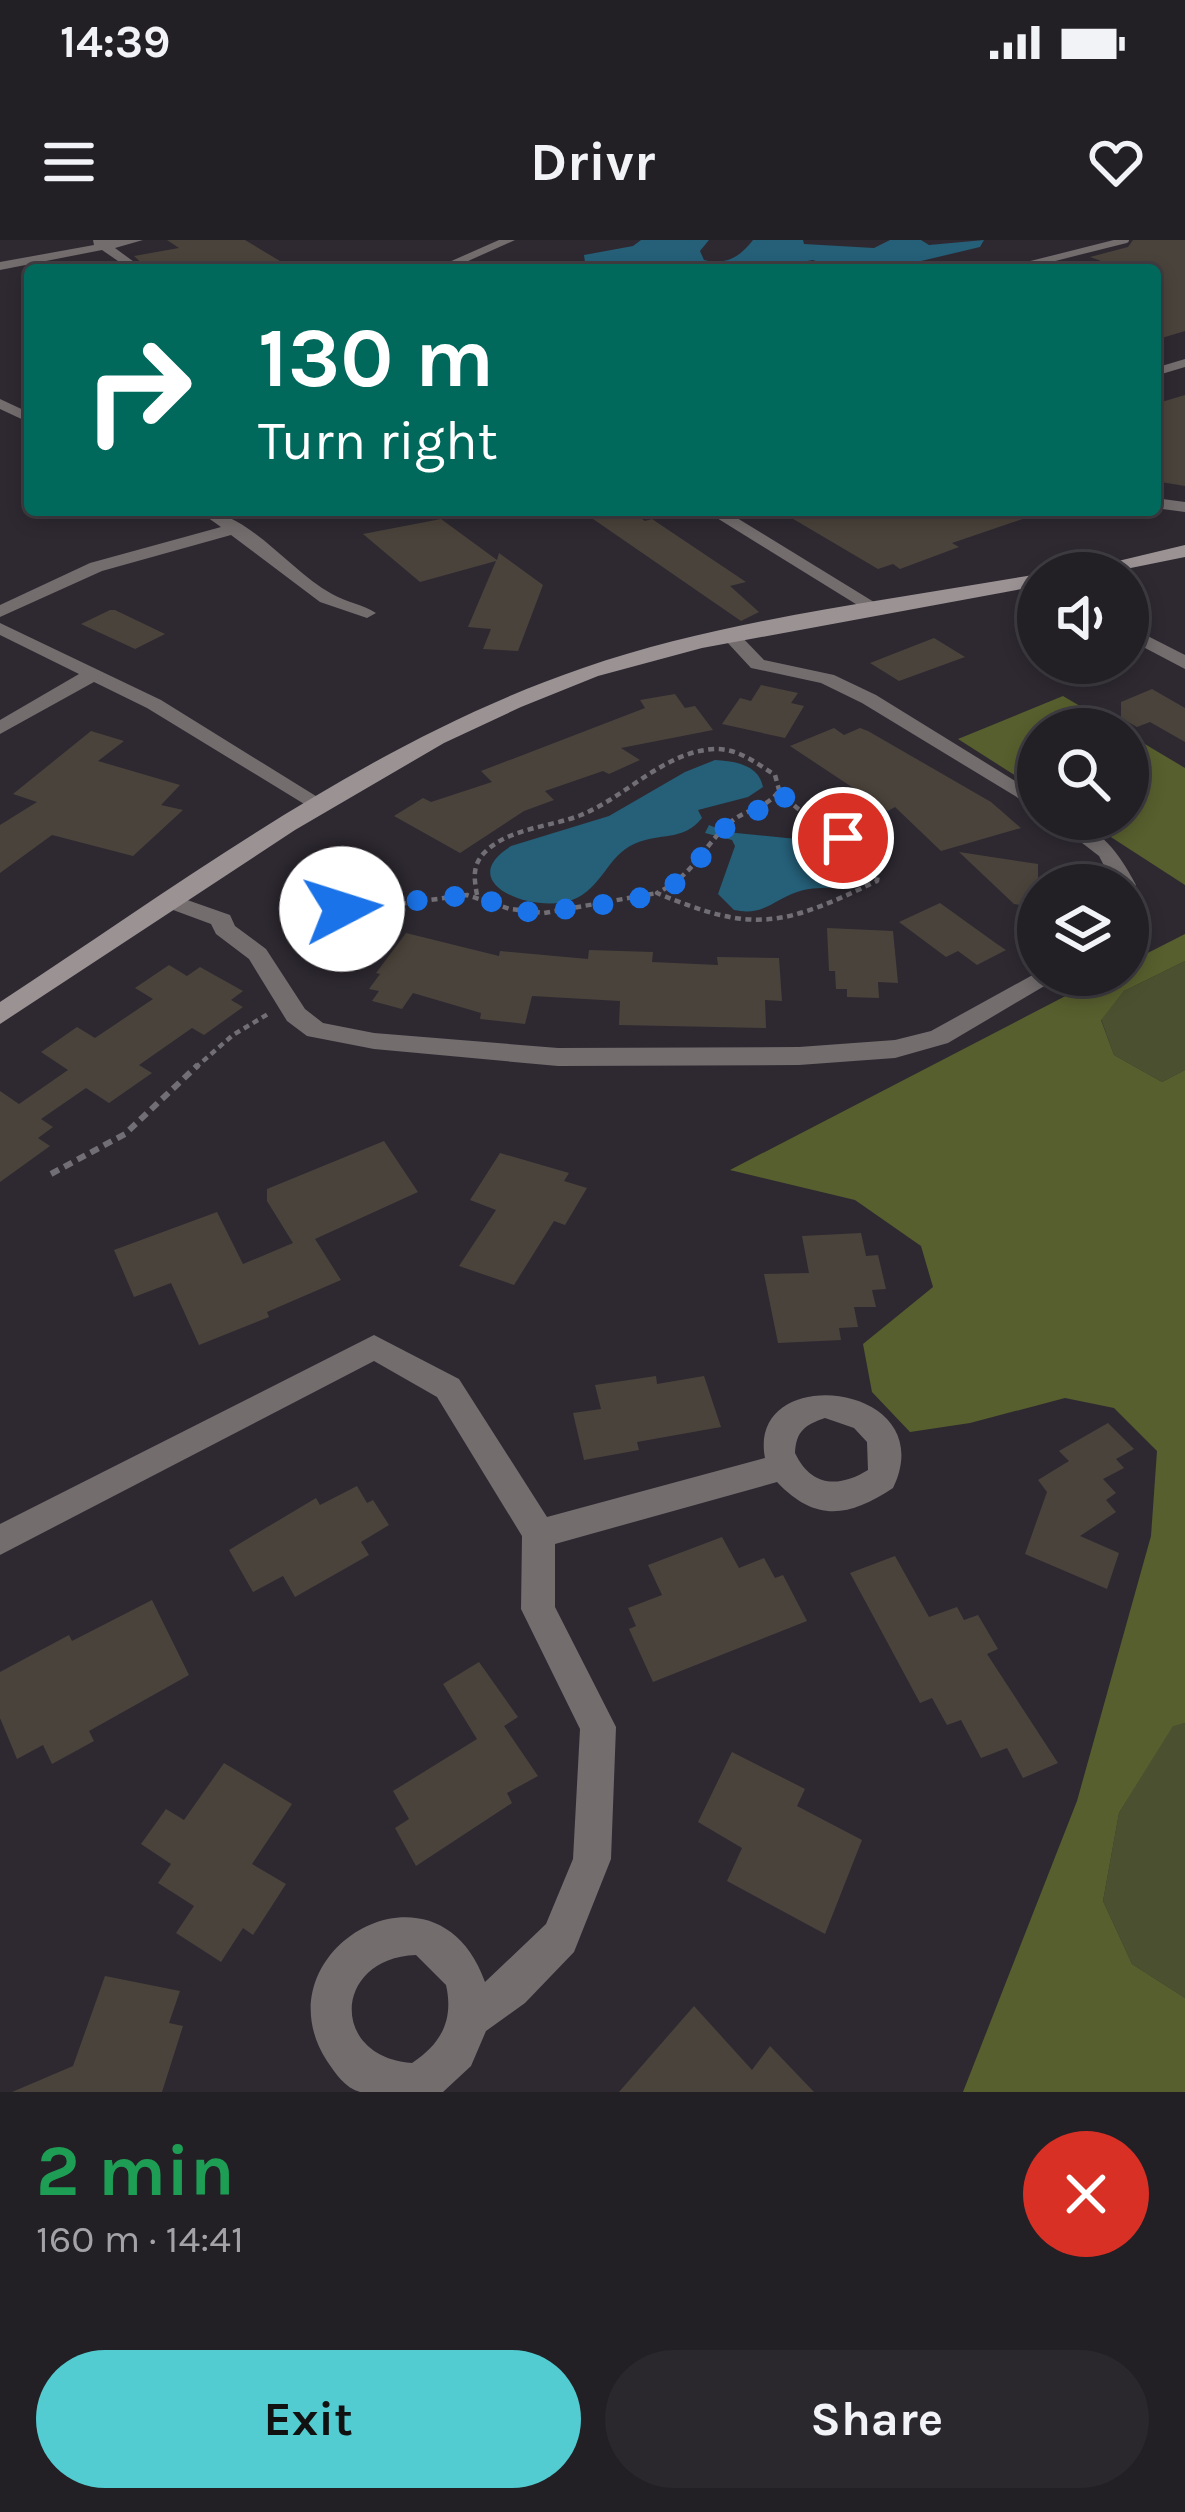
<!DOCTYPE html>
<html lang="en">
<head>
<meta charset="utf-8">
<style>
  body { margin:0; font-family:Karla,sans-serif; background:#2a272d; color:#f1f3f6; height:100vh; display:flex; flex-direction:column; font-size:45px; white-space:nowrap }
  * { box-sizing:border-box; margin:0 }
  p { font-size:39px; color:#a2a2a7 }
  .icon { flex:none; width:66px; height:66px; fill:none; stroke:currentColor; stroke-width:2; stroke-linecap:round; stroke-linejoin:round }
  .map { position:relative; height:1852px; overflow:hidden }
  .panel { display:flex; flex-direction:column; background:#221f25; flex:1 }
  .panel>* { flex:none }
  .top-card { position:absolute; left:24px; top:24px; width:1137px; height:252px; border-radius:12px; box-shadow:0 6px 18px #0003,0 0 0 3px #3f3d42; background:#00695c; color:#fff; overflow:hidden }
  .buttons { position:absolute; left:1017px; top:312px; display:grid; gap:24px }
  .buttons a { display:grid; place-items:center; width:132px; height:132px; border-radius:50%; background:#221f25; box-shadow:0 6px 18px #0003,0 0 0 3px #3f3d42; font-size:60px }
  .pin { position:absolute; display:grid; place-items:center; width:102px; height:102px; color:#fff; margin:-51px; border:6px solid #fff; border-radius:50%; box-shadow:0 3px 12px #0007 }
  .me { position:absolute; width:132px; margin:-66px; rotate:85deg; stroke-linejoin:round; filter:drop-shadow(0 0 9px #0008) }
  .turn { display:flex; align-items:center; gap:42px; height:252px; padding:0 36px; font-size:54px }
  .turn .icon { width:156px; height:156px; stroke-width:2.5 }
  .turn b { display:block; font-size:84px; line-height:102px }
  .round { display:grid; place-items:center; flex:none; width:126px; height:126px; border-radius:63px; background:#2a272d }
  .overview { display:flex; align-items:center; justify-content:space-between; height:204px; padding:0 36px }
  h1 { font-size:72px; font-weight:700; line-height:90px; color:#1e9e55 }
  .button { display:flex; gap:24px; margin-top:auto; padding:24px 36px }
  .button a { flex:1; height:138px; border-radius:72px; background:#52ccd0; color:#111; font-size:48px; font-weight:700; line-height:138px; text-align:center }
  .button a+a { background:#2a272d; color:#f1f3f6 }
  .status { display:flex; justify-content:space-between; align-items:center; height:84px; padding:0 60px; background:#221f25; direction:ltr }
  .status svg { height:33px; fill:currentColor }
  header { display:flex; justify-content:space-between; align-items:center; height:156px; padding:0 36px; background:#221f25; font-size:54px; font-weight:700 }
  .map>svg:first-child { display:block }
  .green { fill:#4b5130 }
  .forest { fill:#585f2e }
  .water { fill:#255f78 }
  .building { fill:#4a433b }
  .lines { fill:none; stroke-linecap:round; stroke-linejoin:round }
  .path-far1 { stroke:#726e75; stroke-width:4.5; stroke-dasharray:6 4.5; stroke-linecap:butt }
  .path { stroke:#726e75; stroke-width:6; stroke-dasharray:9 6; stroke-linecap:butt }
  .lane { stroke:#736d6e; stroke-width:6 }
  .street { fill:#736d6e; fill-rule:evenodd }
  .secondary { fill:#9b9294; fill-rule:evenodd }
  .route { stroke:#1a73e8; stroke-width:21; stroke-dasharray:0 37.8 }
</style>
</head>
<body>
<div class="status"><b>14:39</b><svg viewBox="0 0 49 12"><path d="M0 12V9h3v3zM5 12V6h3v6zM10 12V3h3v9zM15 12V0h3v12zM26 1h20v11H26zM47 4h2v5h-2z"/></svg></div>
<header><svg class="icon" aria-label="menu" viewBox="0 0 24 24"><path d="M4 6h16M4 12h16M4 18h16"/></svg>Drivr<svg class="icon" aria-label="heart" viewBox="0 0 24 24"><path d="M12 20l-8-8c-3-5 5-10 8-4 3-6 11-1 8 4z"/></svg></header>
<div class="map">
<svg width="1185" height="1852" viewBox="0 0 1185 1852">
  <rect width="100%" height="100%" fill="#2e2931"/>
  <g class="green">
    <polygon points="1185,721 1185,830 1162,842 1114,815 1101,779 1124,751"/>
    <polygon points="1185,1483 1185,1758 1132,1724 1103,1661 1119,1573 1173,1485"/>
  </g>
  <g class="forest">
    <polygon points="1063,456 1119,489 1038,489 1038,550 958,499"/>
    <polygon points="1128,494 1185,528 1185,645 1083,579 1128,579"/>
    <polygon points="1185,694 1185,721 1124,751 1101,780 1114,815 1162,842 1185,830 1185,1483 1173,1486 1119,1573 1103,1661 1132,1724 1185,1758 1185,1852 963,1852 1077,1561 1151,1296 1157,1211 1114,1168 1065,1158 970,1183 910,1192 872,1152 863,1104 933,1047 921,1006 855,960 730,930 1106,735 1128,735 1128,723"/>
  </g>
  <g class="water">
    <path d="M641,0h68l-9,11 4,9c22,5 35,-2 49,-20h50l1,4 70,4 16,-8h31l8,5 55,-5 -4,7 -84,20 -40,-4 -1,5 -19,1 -23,-9 -60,10h-167l-2,-15 49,-9z"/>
    <path d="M715,520c20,1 44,5 48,27l-15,10 -50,13 4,8c-19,24 -42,14 -68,26 -27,12 -32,45 -62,56 -39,14 -120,-17 -61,-54l98,-30 76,-44z"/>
    <path d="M709,585l17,7 100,10 36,19v17c-21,15 -44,6 -65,14 -25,9 -34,24 -63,18l-16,-16 17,-48 -3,-6 -27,-7z"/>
  </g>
  <g class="building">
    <polygon points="167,0 245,0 295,30 149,30 134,16 179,8"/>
    <polygon points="1133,0 1185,0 1185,91 1155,100 1155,30 1126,30 1090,17 1128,7"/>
    <polygon points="1185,155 1185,246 1155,241 1155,164"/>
    <polygon points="580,270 628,270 645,281 652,279 746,342 730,346 759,372 741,381"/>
    <polygon points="778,270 1036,270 1037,274 952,303 959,307 900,329 893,324 878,329"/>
    <polygon points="441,279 497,320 499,313 543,345 518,411 483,409 491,389 468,387 496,321 420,342 363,294"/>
    <polygon points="110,370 115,370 165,394 135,409 81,384"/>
    <polygon points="934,398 965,417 899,441 870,423"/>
    <polygon points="761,445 798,453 791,463 804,466 785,498 722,484 740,458 751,461"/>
    <polygon points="1152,449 1185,468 1185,502 1150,482 1137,487 1121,478 1121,462"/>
    <polygon points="675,454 685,468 695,466 713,490 621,508 640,520 609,534 603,531 545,551 554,560 524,571 460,613 394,576 423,558 431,562 492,542 481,531 645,468 640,460"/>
    <polygon points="834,488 844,495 860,488 868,491 991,562 1021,588 941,611 895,567 888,571 790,506"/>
    <polygon points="91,491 124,501 98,521 180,545 161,565 183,570 133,616 52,595 0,633 0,585 37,562 13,554"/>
    <polygon points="959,612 1038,624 1038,668 1014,664"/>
    <polygon points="363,632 361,665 303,667 307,634"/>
    <polygon points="940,663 997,704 1006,710 977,725 958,711 946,717 899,682"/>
    <polygon points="827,688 893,691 898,743 878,742 879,758 847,757 847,749 836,749 835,731 829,731"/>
    <polygon points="406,693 499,716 500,711 588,719 589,710 653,712 652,722 718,725 717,717 779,718 782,761 765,760 766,788 619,785 620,761 532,756 525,784 480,779 481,773 413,753 402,769 372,761 379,751 369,749 380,734 376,733"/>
    <polygon points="169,725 187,736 200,727 243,751 231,760 243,767 204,795 192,788 139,825 152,833 109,863 86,848 41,879 53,887 38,898 50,906 0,942 0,851 19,864 68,830 41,812 77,787 95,798 153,759 135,748"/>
    <polygon points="384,901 418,952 315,999 341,1040 267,1072 269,1077 199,1105 171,1043 134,1057 114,1010 217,972 243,1024 293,1003 267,961 267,949"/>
    <polygon points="500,913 569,933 564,941 587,948 565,985 554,981 514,1045 459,1026 496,970 470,960"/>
    <polygon points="861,993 866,1016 878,1015 886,1049 872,1050 876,1067 854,1067 858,1087 839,1088 841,1100 778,1103 764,1034 809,1033 802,996"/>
    <polygon points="656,1136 657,1144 704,1136 721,1187 637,1202 639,1210 584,1220 573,1173 601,1169 595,1145"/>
    <polygon points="1108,1183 1134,1209 1116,1219 1124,1228 1103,1239 1116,1253 1106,1260 1116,1272 1080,1296 1119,1313 1107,1349 1025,1314 1047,1252 1038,1240 1069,1221 1059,1211"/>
    <polygon points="357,1246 367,1263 373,1260 389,1285 361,1302 369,1315 295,1357 283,1336 253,1352 229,1310 316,1258 320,1265"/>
    <polygon points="722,1297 739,1328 764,1318 775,1338 783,1335 807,1381 653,1442 629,1389 636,1386 628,1368 662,1355 648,1325"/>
    <polygon points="895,1316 929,1377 957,1367 964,1380 978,1375 998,1409 987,1414 1058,1523 1023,1538 1007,1508 981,1518 961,1480 947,1485 932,1458 920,1463 850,1333"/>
    <polygon points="152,1360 189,1435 89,1491 94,1501 52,1524 43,1505 17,1519 0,1478 0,1432 69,1395 72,1401"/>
    <polygon points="479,1422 518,1477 504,1486 538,1536 507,1553 512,1563 416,1626 395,1588 409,1579 393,1551 477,1499 443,1444"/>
    <polygon points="732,1512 805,1549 797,1566 862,1600 825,1694 727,1641 742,1608 698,1582"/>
    <polygon points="224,1523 292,1564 252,1624 286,1644 253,1695 243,1688 221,1722 176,1693 194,1666 158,1643 171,1624 141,1604 166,1569 184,1580"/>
    <polygon points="105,1736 180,1751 169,1783 183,1786 162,1852 12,1852 73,1826"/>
    <polygon points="694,1766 752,1830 770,1806 814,1852 619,1852"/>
  </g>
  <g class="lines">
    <g class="path-far1">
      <path d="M779,551c33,36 68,42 100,76l-2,14c-94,45 -123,53 -220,12 39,-19 45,-47 75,-72 16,-13 34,-12 47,-30z"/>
      <path d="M477,655c-3,-17 -5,-30 8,-43 24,-24 66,-25 96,-37 45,-18 85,-65 135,-66 23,0 40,14 59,26l4,15"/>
      <polyline points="317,675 467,655 510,669 544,673 657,653"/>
      <polyline points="195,828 233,795 268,774"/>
    </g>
    <polyline class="path" points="51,934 125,894 198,825"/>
    <polyline class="lane" points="977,30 1027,25 1126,0"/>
    <g class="street">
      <polygon points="93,0 143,0 115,8 145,30 131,30 102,10 0,30 0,22 94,5"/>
      <polygon points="499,0 515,0 448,30 431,30"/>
      <polygon points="1185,119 1185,127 1155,136 1155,128"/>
      <polygon points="0,159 30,173 30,183 0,169"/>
      <polygon points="1155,258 1185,262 1185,272 1155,268"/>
      <path d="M197,270c51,0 90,59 135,84 14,8 32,11 44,19l-9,5 -47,-16 -89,-67 -129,36 -102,46v-12l90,-42 131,-36z"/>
      <polygon points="704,270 724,270 887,370 872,374"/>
      <polygon points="0,383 161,460 332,566 321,572 314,570 147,468 94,442 0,494 0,480 79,434 0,395"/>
      <polygon points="1128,386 1185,415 1185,429 1128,399"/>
      <polygon points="726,393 738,393 764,420 834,435 876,455 1038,555 1038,570 862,463 821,443 751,428 726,401"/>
      <path d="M1051,579c44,0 66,30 85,66l-3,5 -5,1v-6h-14l-15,-29z"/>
      <polygon points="173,655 230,675 235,686 266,709 305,769 323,783 374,793 558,808 799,807 895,800 931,791 1038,732 1063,735 948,803 895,818 799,825 558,826 374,809 307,796 287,781 249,719 216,694 211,684 165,667 165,657"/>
      <path d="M374,1095l85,44 88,138 218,-59c-19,-98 179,-76 128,30 -44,29 -77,35 -116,-6l-222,62v63l61,120 -5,132 -37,93 -49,51 -39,28 -15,35 -28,26c-25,0 -59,0 -83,0 -15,-4 -25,-19 -33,-31 -71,-110 110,-216 158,-79l61,-58 27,-65 7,-130 -59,-120 1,-73 -85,-139 -63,-36 -374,194v-31zM825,1178l29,10 13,14 1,28c-29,18 -57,17 -73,-17 1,-22 10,-28 30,-35zM416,1715l30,30c8,35 -5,59 -34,78 -83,-6 -79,-105 4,-108z"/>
    </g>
    <g class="secondary">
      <polygon points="1185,305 1185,317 1106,333 1068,333"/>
      <path d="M1038,334v12l-336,62 -104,28 -77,31 -77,36 -149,87 -295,194v-22c186,-122 370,-261 583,-334 146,-50 304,-67 455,-94z"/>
    </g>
  </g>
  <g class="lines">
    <polyline class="route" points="342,669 467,655 533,673 632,661 682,641 726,587 770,564 779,551 804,578 843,598"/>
  </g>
</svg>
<div class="buttons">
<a><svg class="icon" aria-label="sound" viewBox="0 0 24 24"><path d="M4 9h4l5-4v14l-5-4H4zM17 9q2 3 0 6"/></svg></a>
<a><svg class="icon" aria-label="search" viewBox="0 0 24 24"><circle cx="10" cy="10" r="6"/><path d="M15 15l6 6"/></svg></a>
<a><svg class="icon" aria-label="layers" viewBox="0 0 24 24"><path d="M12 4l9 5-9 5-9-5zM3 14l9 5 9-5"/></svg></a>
</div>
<div class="pin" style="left:843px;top:598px;background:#d93025"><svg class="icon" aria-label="arrive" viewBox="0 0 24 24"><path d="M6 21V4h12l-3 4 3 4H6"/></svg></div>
<svg class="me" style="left:342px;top:669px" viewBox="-20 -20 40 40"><circle r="19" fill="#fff"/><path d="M0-13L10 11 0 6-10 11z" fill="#1a73e8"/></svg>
<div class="top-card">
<div class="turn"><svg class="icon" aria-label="right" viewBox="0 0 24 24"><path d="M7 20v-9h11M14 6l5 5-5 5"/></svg><div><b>130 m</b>Turn right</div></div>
</div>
</div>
<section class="panel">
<div class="overview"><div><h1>2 min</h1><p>160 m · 14:41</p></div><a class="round" style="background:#d93025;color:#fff"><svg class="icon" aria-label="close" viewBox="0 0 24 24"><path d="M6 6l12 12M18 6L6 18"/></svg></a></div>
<div class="button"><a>Exit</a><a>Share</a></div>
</section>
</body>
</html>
